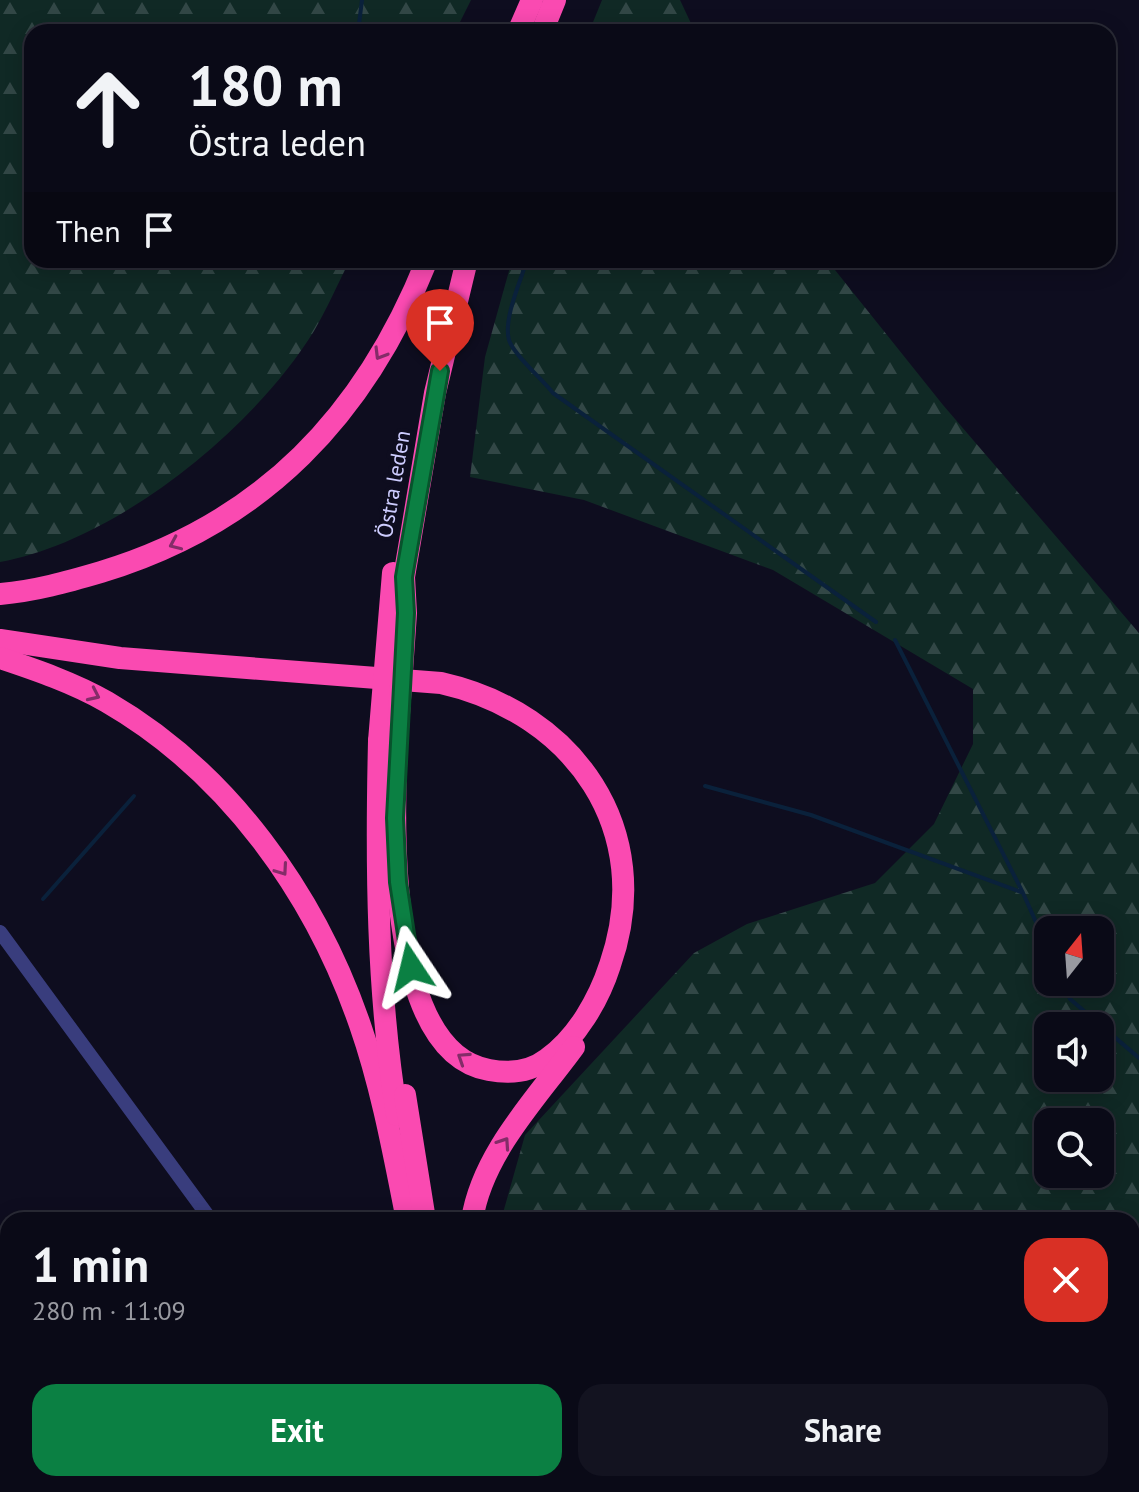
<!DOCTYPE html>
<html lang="en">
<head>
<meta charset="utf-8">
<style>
  body { margin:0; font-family:"PT Sans",sans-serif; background:#131320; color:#f1f3f6; height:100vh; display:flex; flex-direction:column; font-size:30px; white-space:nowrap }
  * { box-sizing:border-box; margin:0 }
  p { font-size:26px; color:#999aa1 }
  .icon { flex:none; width:44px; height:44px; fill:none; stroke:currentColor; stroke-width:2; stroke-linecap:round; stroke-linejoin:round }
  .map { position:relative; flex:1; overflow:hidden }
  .side { position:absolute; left:0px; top:1212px; width:1140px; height:280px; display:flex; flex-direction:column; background:#0a0a17; border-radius:24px 24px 0 0; box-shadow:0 4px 20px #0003,0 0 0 2px #2a2b36 }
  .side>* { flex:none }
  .top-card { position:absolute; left:24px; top:24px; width:1092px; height:244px; border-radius:24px; box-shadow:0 4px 20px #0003,0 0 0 2px #2a2b36; background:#0a0a17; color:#f1f3f6; overflow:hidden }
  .needle { width:52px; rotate:17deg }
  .tools { position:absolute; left:1034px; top:916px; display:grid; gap:16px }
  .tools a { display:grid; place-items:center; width:80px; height:80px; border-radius:16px; background:#0a0a17; box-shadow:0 4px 20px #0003,0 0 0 2px #2a2b36; font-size:40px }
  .pin { position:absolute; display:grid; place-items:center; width:68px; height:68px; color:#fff; margin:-82px -34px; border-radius:50% 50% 50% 0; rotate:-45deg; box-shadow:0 0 8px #0007 }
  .pin .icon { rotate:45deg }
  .me { position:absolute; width:88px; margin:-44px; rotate:350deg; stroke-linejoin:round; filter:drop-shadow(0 0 6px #0008) }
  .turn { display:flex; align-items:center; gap:28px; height:168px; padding:0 32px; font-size:36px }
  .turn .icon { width:104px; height:104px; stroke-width:2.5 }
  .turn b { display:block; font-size:56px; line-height:68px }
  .then { display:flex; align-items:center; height:76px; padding:0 32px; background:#0003; gap:16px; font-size:30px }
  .round { display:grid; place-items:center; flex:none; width:84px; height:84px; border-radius:24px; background:#131320 }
  .summary { display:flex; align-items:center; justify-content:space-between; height:136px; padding:0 32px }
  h1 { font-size:48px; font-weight:600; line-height:60px }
  .action { display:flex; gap:16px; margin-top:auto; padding:16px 32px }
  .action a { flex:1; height:92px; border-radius:24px; background:#0b8043; color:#fff; font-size:32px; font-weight:600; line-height:92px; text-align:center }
  .action a+a { background:#131320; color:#f1f3f6 }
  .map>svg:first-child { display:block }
  .forest { fill:url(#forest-firs); fill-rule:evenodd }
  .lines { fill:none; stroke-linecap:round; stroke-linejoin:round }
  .stream { stroke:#0a213b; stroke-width:4 }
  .minor { stroke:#393d7d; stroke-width:14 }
  .highway { stroke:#fa4ab1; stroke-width:22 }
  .highway-bridge { stroke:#fa4ab1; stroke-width:22 }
  .oneway { stroke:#842c68 }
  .route-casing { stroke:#07532c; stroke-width:20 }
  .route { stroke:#0b8043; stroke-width:14 }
  .labels { text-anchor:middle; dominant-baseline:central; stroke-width:8; stroke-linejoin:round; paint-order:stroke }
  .street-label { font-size:22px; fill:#cdccfe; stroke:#0e0d1f }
</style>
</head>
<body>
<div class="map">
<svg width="1139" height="1492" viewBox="0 0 1139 1492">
  <defs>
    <pattern id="forest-firs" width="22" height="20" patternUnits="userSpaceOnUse" patternTransform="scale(2)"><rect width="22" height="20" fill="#102925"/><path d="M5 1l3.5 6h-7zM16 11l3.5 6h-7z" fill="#324746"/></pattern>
  </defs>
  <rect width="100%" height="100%" fill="#0e0d1f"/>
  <g class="forest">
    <path d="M0,0h471l-16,32h-423v228h318c-12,23 -23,49 -36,71 -61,99 -198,210 -314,231z"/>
    <polygon points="602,0 680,0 695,32 589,32"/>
    <path d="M512,260h315l116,145 196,228v830l-7,9v-252h-631l24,-85 169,-182 53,-29 128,-41 59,-59 39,-80v-55l-200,-119 -189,-70 -114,-23 15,-120zM1048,930h52v52h-52zM1100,1026v52h-52v-52zM1048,1122h52v52h-52z"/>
    <polygon points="0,1255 8,1266 8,1484 161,1484 167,1492 0,1492"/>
    <polygon points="556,1484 1122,1484 1116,1492 559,1492"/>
  </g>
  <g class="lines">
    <g class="stream">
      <polyline points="358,32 362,0"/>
      <path d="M527,260c-6,20 -24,59 -18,80 4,14 34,40 44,53l323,229"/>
      <polyline points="895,640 1023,893 1048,949"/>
      <polyline points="705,786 811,815 1021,892"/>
      <polyline points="43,899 134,796"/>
      <polyline points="1062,982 1070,999 1139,1058"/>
    </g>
    <g class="minor">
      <polyline points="0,932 211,1220"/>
      <polyline points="0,1237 8,1249"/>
      <polyline points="173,1484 178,1492"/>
      <polyline points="364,1484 367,1492"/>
    </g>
    <g class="highway">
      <polyline points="518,32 532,0"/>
      <polyline points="542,32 555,0"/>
      <polyline points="404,577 435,393 467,260"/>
      <path d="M0,594c35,-3 67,-12 101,-22 162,-49 264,-157 326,-312"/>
      <path d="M0,640l120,18 321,25c133,30 216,147 169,282 -11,34 -33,73 -63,94 -17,13 -37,15 -58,11 -103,-18 -96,-248 -92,-327"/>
      <path d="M0,658c36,12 74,25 107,44 121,70 208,192 253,323 22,63 34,130 47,195"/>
      <path d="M379,741c-3,125 -2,250 18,374"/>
      <polyline points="405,1095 425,1220"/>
      <path d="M472,1220c10,-66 64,-121 102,-173"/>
      <polyline points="494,1484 497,1492"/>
    </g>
    <g class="highway-bridge">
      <polyline points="379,741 393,573"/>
      <polyline points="397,743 406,613 404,577"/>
    </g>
  </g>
  <defs><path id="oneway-chevron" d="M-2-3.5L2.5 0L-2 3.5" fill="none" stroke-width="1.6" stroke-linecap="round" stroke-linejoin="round" transform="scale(2)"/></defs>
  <g class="oneway">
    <use href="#oneway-chevron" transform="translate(380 354) rotate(121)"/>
    <use href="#oneway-chevron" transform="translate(175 544) rotate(156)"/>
    <use href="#oneway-chevron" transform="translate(94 695) rotate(25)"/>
    <use href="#oneway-chevron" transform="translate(282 870) rotate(55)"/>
    <use href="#oneway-chevron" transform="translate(463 1058) rotate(-147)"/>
    <use href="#oneway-chevron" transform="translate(504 1143) rotate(-56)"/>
  </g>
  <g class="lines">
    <defs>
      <polyline id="route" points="411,967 398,882 395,818 406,613 404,577 440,371"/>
    </defs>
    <use href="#route" class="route-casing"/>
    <use href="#route" class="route"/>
  </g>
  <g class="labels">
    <g class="street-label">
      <text transform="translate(393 484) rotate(-80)">Östra leden</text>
    </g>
  </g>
</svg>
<div class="tools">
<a><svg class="needle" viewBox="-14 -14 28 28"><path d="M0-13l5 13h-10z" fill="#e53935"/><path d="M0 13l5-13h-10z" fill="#999aa1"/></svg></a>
<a><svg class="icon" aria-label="sound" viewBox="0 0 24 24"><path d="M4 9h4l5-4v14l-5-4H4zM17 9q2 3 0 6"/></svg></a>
<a><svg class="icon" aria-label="search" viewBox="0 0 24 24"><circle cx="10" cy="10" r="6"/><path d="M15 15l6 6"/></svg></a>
</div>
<div class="pin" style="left:440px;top:371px;background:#d93025"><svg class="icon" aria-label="arrive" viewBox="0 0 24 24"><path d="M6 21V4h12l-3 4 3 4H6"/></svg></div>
<svg class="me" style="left:411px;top:967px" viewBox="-20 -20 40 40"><path d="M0-17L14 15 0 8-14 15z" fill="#0b8043" stroke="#fff" stroke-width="4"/></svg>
<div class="top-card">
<div class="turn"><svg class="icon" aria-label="ahead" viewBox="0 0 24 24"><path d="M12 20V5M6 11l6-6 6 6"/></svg><div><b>180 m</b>Östra leden</div></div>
<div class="then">Then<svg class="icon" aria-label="arrive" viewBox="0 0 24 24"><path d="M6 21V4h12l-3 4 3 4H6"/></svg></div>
</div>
<section class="side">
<div class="summary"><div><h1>1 min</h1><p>280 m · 11:09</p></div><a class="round" style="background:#d93025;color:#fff"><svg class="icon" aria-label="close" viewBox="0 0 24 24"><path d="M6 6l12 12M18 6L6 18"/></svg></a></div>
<div class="action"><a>Exit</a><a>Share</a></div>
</section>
</div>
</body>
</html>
